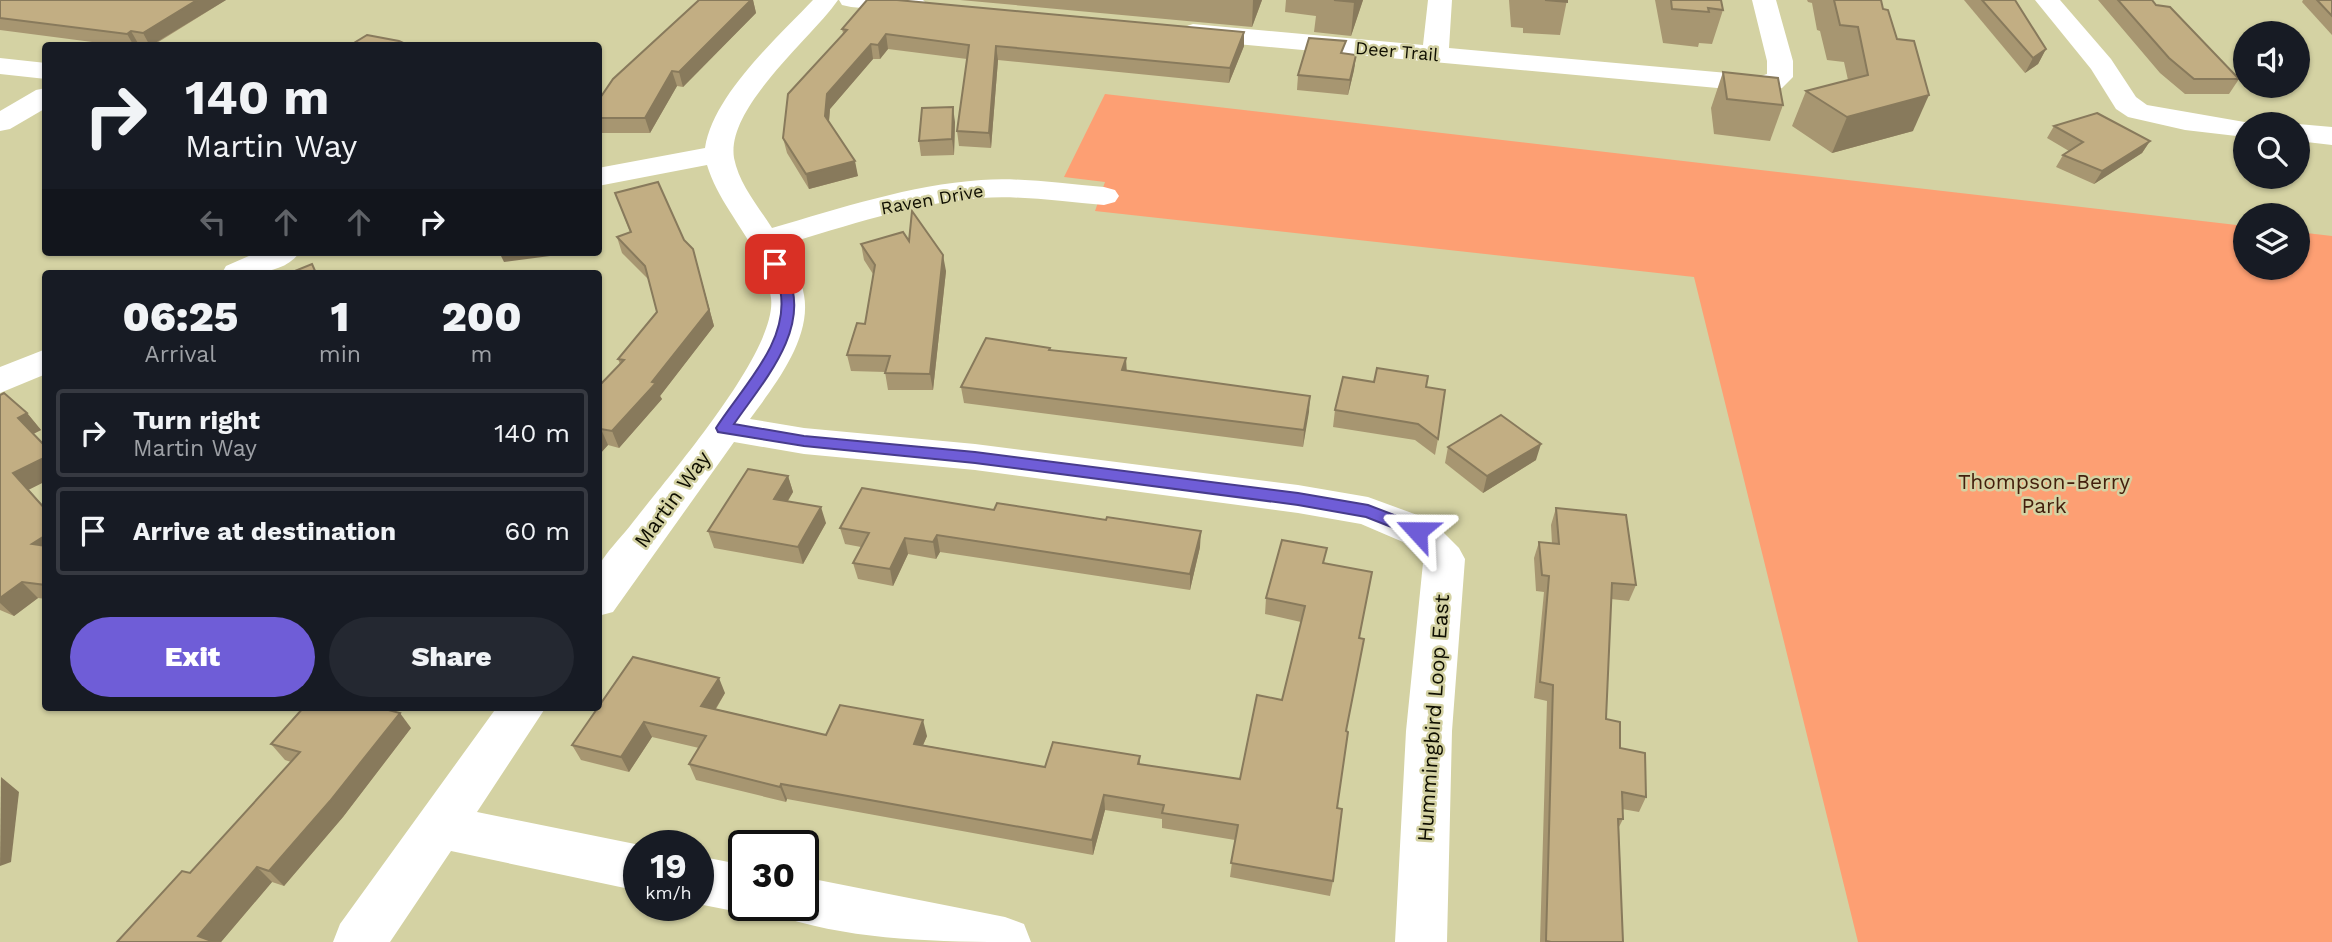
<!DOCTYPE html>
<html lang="en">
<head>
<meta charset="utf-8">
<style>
  body { margin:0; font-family:"Work Sans",sans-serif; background:#242831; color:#f1f3f6; height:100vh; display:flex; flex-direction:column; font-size:26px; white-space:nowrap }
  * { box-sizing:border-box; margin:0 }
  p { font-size:23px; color:#9ea1a6 }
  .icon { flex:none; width:38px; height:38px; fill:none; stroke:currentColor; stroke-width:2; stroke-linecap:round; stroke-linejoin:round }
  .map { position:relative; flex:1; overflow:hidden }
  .panel { position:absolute; left:42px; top:270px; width:560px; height:441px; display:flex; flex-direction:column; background:#171b24; border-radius:7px; box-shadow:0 2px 5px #0004 }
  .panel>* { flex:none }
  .hud { position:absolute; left:42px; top:42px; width:560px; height:214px; border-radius:7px; box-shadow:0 2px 5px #0004; background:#171b24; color:#f1f3f6; overflow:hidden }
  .controls { position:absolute; left:2233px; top:21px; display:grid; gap:14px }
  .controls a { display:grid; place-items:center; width:77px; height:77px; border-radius:50%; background:#171b24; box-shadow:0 2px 5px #0004; font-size:35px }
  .speed { position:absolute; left:623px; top:830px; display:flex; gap:14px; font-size:35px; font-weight:700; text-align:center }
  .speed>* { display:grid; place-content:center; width:91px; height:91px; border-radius:50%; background:#171b24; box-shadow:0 2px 5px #0004; line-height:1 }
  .speed small { font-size:18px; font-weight:400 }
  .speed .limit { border:4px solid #111; border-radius:10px; background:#fff; color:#111 }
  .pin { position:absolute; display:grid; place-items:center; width:60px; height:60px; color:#fff; margin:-30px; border-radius:14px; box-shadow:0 4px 10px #0006 }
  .me { position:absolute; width:77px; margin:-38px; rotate:294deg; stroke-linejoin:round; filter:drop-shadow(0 0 5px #0008) }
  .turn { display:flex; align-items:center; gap:24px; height:147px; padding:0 28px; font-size:32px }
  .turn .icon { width:91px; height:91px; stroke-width:2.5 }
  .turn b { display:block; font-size:49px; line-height:60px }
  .lanes { display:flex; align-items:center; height:66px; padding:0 28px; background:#0003; justify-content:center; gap:35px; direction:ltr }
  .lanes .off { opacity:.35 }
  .eta { display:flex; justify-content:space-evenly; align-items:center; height:119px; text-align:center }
  .eta b { font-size:42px; font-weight:800; line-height:49px }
  .action { display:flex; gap:14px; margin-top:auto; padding:14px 28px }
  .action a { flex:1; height:80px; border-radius:42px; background:#6f5dd7; color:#fff; font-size:28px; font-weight:800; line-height:80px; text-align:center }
  .action a+a { background:#242831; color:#f1f3f6 }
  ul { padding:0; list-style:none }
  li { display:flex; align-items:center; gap:21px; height:88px; margin:0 14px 10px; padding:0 14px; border:4px solid #363941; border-radius:7px }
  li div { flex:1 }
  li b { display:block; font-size:26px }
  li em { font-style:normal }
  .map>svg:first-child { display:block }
  .green { fill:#fd9f73 }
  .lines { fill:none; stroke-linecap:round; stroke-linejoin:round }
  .minor { fill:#fff; fill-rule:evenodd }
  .wall { fill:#a79671 }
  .shaded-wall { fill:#887a5c }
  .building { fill:#c2ae83; stroke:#887a5c; stroke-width:2 }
  .route { fill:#6f5dd7; stroke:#483c8c; stroke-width:2 }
  .labels { text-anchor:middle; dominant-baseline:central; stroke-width:5; stroke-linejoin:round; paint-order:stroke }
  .far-street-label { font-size:18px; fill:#0e0d00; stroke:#d4d2a3 }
  .park-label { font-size:21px; fill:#431f0d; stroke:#d4d2a3 }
  .street-label { font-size:21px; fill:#0e0d00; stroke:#d4d2a3 }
</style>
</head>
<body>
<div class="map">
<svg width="2332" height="942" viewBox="0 0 2332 942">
  <rect width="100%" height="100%" fill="#d4d2a3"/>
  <polygon class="green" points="1105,94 2245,226 2245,268 2298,268 2298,232 2332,236 2332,942 1858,942 1694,277 1095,211 1105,182 1064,177"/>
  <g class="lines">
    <g class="minor">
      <path d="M813,0h25c-27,39 -112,107 -104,158 5,26 24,48 38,70 69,-20 138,-43 209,-48 41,-3 82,4 123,7l11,3 4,6 -4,6 -11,3c-41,-3 -82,-10 -123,-7 -68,5 -134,28 -199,47 9,16 19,32 22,50 8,44 -30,91 -54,124l54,9 171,16 323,41 70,12 63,23 28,28 6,11 -13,172 -5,211h-52l11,-211 17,-168 -20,-21 -42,-18 -63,-11 -323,-43 -171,-16 -70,-12 -121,170 -15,4c0,-14 -3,-34 0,-48 4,-11 24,-32 32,-42 35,-46 148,-174 141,-228 -6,-50 -50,-86 -64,-133l-109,21v-18l107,-20c8,-53 72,-110 108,-148z"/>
      <polygon points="839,0 923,0 929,6 926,11 917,13 851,7 842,5"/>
      <polygon points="1428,0 1452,0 1449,48 1761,76 1767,74 1767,61 1752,0 1776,0 1793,61 1793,77 1782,88 1761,92 1193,40 1184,37 1180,32 1184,27 1193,24 1423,45"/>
      <polygon points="2035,0 2060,0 2111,59 2136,97 2147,105 2256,124 2245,124 2245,137 2185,130 2128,117 2116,109 2091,69"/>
      <polygon points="0,58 46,63 46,79 0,74"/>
      <polygon points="46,88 46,108 10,129 0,131 0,111 36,90"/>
      <polygon points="2298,124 2332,127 2332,145 2298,141"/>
      <path d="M258,252h42c-17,24 -52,21 -78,21l4,-7z"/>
      <polygon points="46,349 46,374 0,393 0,367"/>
      <polygon points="497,707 546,707 477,812 640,845 639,891 451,851 390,942 333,942 340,924"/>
      <polygon points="698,856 744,865 744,905 762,906 744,913 698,904"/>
      <path d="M803,877l202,40 19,7 7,18c-82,0 -168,0 -246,-24l-6,-13h24z"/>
    </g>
  </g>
  <g class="wall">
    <polygon points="0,0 226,0 152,46 139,45 123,46 0,30"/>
    <polygon points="699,0 753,0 756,13 683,87 677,86 650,133 598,133 598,101"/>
    <polygon points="960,0 1262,0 1252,27"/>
    <polygon points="1286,0 1363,0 1351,36 1314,32 1316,16 1285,12"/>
    <polygon points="1509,0 1567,0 1560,35 1523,33 1523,28 1511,27"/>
    <polygon points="1655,0 1721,0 1723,10 1712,44 1699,43 1698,47 1663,43"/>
    <polygon points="1807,0 1881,0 1913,131 1832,153 1792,126 1806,91 1848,80 1844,62 1827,60 1820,31 1817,30 1812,3 1808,2"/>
    <polygon points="1964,0 2015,0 2046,49 2038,64 2025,73"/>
    <polygon points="2098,0 2152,0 2156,5 2239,79 2229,94 2185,94 2160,73"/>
    <polygon points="2303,0 2332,0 2332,35 2302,2"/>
    <polygon points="842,29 1244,46 1229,83 998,60 991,148 959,146 957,131 967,59 888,49 880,59 873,59 830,109 829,122 858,176 809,189 787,153 783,138 843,33"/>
    <polygon points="1344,53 1356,55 1354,70 1348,95 1297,90 1298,75"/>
    <polygon points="1723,72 1783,105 1770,141 1714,134 1711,108"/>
    <polygon points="955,122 954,155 921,156 919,141"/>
    <polygon points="2054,126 2150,141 2142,153 2094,184 2056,167 2063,155 2069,151 2047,138"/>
    <polygon points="615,193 684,240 693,249 714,326 660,396 662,399 619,448 608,445 598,456 598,387 620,364 618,359 657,312 649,280 622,253 617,237 630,232"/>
    <polygon points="909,241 946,271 933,390 888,390 885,372 851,371 847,355 865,324 873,274 864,260 861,244"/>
    <polygon points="1050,348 1050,350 1126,358 1126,371 1310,396 1303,447 964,403 961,387"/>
    <polygon points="1374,382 1426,387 1438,439 1435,455 1415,440 1333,427 1335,410"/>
    <polygon points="0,395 27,413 41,430 33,434 46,447 46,481 28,490 46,510 46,599 38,598 14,616 0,610"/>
    <polygon points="1448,447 1536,460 1483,493 1445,463"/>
    <polygon points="788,476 793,492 788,501 826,523 803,564 714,548 708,531"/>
    <polygon points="1556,508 1636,585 1629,601 1611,599 1606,719 1646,797 1639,812 1622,809 1623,819 1619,827 1623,942 1540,942 1547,701 1534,698 1544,592 1536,591 1534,558 1539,542 1552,544 1551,525"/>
    <polygon points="840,528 1200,547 1190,590 940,552 936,559 908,554 893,586 858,579 853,563 861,547 845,544"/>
    <polygon points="1325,563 1359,638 1346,731 1337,808 1333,881 1330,896 1230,877 1235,840 1162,828 1162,819 1105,810 1093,855 787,799 786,802 696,780 689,764 699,748 652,737 629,772 581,760 572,745 725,693 716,709 826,735 927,736 923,745 1045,767 1140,756 1140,764 1240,779 1282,700 1301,622 1265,614 1266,598"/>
    <polygon points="411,728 343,817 284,886 272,882 221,942 117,942 190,873 291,762 285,760 271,744"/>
  </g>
  <g class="shaded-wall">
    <polygon points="197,0 226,0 150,46 143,33"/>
    <polygon points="751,0 753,0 756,13 683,87 679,72"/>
    <polygon points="1253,0 1262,0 1252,27"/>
    <polygon points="1355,0 1363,0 1351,36 1354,2"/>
    <polygon points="131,31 139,45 137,46 134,46 127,34"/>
    <polygon points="1244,32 1244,46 1229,83 1230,68"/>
    <polygon points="886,34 888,49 880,59 878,45"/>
    <polygon points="871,44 873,59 830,109 828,131 825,116 827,94"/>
    <polygon points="996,46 998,60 991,148 989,133"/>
    <polygon points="2046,49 2038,64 2025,73 2033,58"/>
    <polygon points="1356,55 1354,70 1348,95 1350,80"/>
    <polygon points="672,71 677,86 650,133 645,118"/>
    <polygon points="1929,95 1913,131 1832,153 1847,117"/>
    <polygon points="953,107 955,122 954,155 952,139"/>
    <polygon points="2150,141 2142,153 2094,184 2102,171"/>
    <polygon points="855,161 858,176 809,189 806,174"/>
    <polygon points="693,249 714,326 660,396 662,399 619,448 612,431 652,382"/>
    <polygon points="499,252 550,252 550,256 504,262"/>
    <polygon points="943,255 946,271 933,390 930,374"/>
    <polygon points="1126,358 1127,374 1122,370"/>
    <polygon points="1310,396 1309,412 1303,447 1304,430"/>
    <polygon points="27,413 41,430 33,434 18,418"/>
    <polygon points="601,429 608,445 598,456 598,431"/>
    <polygon points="1541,444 1536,460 1483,493 1487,476"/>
    <polygon points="46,457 46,481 28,490 13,473"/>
    <polygon points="788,476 793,492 779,515 774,499"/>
    <polygon points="821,507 826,523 803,564 798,547"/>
    <polygon points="1201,531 1200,547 1190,590 1190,574"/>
    <polygon points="46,535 46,558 32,544"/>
    <polygon points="937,535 940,552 936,559 933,542"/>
    <polygon points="905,538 908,554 893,586 890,569"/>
    <polygon points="22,582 38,598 14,616 0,603 0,598"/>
    <polygon points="719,678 725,693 708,721 701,706"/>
    <polygon points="400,713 411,728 343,817 284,886 269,871"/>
    <polygon points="923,720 927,736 917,759 914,744"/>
    <polygon points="644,722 652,737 629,772 621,757"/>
    <polygon points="1,777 19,792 11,862 0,866"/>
    <polygon points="781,784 787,799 786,802 780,787"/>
    <polygon points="1104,795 1105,810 1093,855 1092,840"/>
    <polygon points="257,867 272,882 221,942 204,942 198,936"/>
  </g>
  <g class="building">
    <polygon points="0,0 197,0 143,33 131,31 127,34 0,18"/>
    <polygon points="699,0 751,0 679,72 672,71 645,118 598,118 598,101 613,79"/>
    <polygon points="867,0 897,0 1244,32 1230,68 996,46 989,133 957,131 969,45 886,34 878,45 871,44 827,94 825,116 855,161 806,174 783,138 788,94 847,30 842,29"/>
    <polygon points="1334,0 1355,0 1354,2"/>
    <polygon points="1545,0 1567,0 1567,2"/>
    <polygon points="1671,0 1721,0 1723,10 1708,8 1709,12 1672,9"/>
    <polygon points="1834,0 1881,0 1883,9 1888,10 1897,39 1914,41 1929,95 1847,117 1806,91 1868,75 1858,27 1840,25"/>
    <polygon points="1982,0 2015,0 2046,49 2033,58"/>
    <polygon points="2118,0 2152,0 2156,5 2170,7 2239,79 2194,79 2169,58"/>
    <polygon points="2317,0 2332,0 2332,16"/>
    <polygon points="367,35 399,41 410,46 349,46"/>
    <polygon points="1309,38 1346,41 1341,53 1356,55 1350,80 1298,75"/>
    <polygon points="1723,72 1778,78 1783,105 1727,99"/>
    <polygon points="953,107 952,139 919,141 922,108"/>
    <polygon points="2097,113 2150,141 2102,171 2063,155 2083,142 2054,126"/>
    <polygon points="658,182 684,240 693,249 709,310 652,382 656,383 612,431 601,429 598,431 598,387 624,360 618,359 657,312 645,266 617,237 631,232 615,193"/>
    <polygon points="912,211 943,255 930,374 885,373 890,356 847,355 857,323 865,324 875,265 861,244 903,232 909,241"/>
    <polygon points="312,264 316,273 290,273"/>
    <polygon points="986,338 1050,348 1049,350 1126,358 1122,370 1310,396 1304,430 961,387"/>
    <polygon points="1377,368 1428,376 1426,387 1445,390 1438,439 1418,424 1335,410 1343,377 1374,382"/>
    <polygon points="4,393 27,413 18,418 46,447 46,457 13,473 46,510 46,535 32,544 46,546 46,585 22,582 0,598 0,395"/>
    <polygon points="1501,415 1541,444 1487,476 1448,447"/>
    <polygon points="748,469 788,476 774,499 821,507 798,547 708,531"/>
    <polygon points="862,488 994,510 997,503 1106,520 1107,517 1201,531 1190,574 937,535 933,542 905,538 890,569 853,563 869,533 840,528"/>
    <polygon points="1556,508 1626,515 1636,585 1612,583 1606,719 1620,722 1620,748 1645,753 1646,797 1622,792 1623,819 1618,819 1623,942 1551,942 1546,941 1553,685 1540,682 1549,576 1542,575 1539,542 1559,544"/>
    <polygon points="1282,540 1327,548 1323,563 1372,572 1359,638 1364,639 1346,731 1348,732 1337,808 1342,809 1333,881 1231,863 1238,825 1162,813 1164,805 1104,795 1092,840 781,784 780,787 689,764 706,736 644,722 621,757 572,745 633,657 719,678 701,706 826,735 840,705 923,720 914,744 1045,767 1053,742 1140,756 1138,764 1240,779 1257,695 1282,700 1305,606 1266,598"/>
    <polygon points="304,707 377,707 400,713 330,801 269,871 257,867 198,936 214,942 117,942 182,871 190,873 300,752 271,744"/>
  </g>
  <path class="route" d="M775,260c8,2 10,9 13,16 24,53 -26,107 -54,148l70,12 171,16 323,41 70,12 55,21 2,5 -8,6 -51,-20 -68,-12 -323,-42 -171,-17 -86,-14 -2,-4c26,-41 75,-87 64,-139 -2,-9 -8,-17 -11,-25z"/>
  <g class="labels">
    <g class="far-street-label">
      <text transform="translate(1397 51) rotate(5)">Deer Trail</text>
      <text transform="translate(932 199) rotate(-10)">Raven Drive</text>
    </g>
    <g class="park-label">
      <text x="2044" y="481">Thompson-Berry<tspan x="2044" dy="24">Park</tspan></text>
    </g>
    <g class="street-label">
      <text transform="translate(672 499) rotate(-54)">Martin Way</text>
      <text transform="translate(1433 718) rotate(-86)">Hummingbird Loop East</text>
    </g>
  </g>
</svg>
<div class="controls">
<a><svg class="icon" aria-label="sound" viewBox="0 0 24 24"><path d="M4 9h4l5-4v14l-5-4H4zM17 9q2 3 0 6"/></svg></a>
<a><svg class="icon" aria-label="search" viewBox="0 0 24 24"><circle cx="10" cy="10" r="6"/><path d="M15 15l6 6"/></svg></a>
<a><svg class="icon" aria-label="layers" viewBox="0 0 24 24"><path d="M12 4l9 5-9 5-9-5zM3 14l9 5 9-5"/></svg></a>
</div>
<div class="speed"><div>19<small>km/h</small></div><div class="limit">30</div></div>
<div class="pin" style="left:775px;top:264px;background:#d93025"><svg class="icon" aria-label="arrive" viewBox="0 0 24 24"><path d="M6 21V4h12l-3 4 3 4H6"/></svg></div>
<svg class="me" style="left:1417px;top:531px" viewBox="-20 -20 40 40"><path d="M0-17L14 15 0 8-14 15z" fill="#6f5dd7" stroke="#fff" stroke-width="4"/></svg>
<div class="hud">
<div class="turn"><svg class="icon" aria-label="right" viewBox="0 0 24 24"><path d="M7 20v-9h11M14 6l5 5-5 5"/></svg><div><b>140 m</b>Martin Way</div></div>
<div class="lanes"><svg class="icon off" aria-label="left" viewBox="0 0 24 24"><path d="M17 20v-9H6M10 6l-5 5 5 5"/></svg><svg class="icon off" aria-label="ahead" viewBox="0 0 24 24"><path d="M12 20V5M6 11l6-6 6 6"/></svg><svg class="icon off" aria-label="ahead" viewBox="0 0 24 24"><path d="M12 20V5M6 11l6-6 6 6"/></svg><svg class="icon" aria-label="right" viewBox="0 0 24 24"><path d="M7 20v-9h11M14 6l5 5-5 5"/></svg></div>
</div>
<section class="panel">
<div class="eta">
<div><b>06:25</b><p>Arrival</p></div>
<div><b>1</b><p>min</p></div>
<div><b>200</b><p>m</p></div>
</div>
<ul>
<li><svg class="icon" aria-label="right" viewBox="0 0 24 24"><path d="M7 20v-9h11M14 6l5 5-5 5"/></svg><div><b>Turn right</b><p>Martin Way</p></div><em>140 m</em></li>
<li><svg class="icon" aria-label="arrive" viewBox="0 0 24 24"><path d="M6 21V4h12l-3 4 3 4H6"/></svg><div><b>Arrive at destination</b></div><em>60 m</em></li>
</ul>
<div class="action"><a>Exit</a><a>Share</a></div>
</section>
</div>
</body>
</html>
